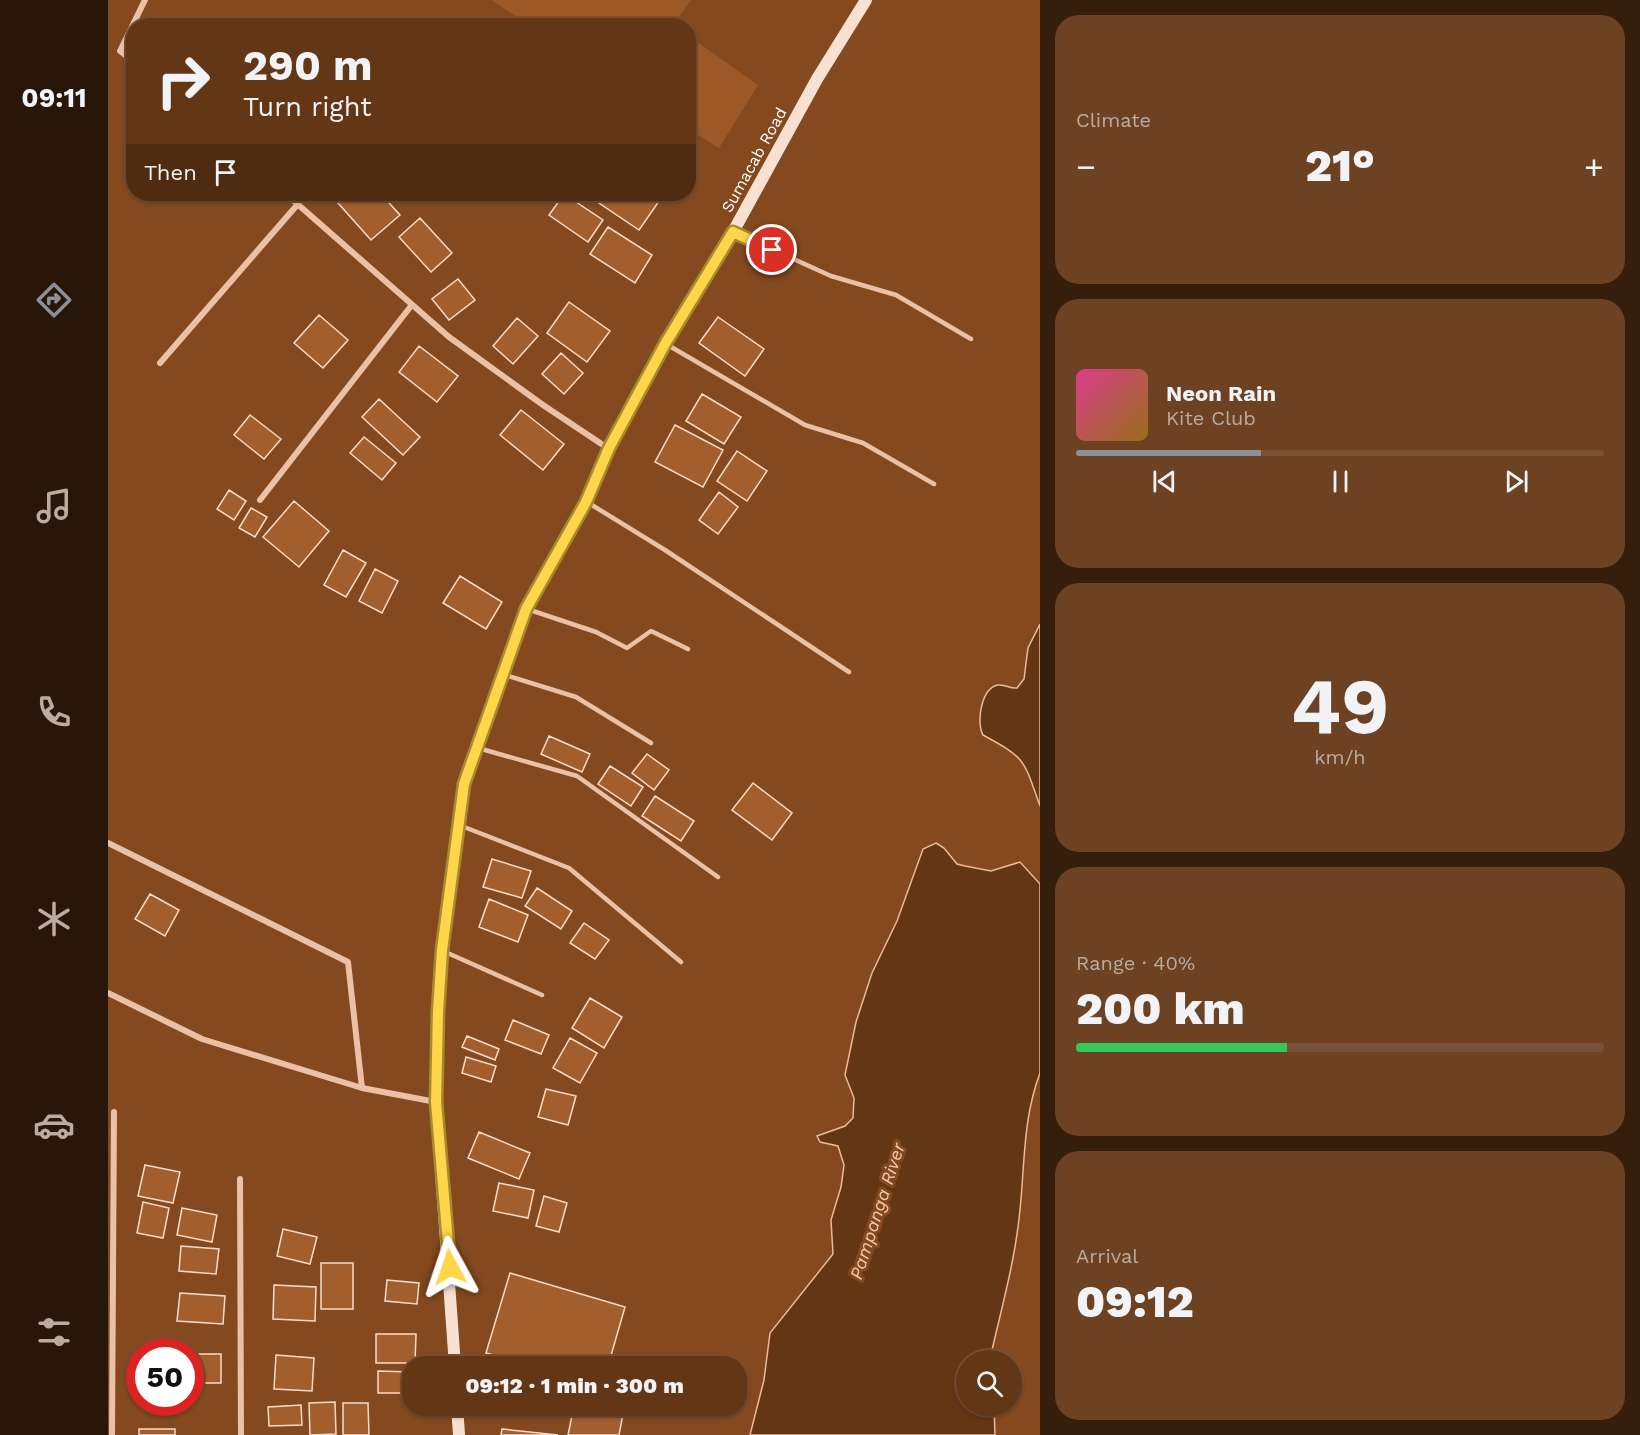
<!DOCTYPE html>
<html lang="en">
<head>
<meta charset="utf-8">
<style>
	body { margin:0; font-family:"Work Sans",sans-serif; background:#6c4223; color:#f1f3f6; height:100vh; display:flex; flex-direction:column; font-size:22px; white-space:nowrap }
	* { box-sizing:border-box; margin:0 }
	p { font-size:20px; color:#bbaca1 }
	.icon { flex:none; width:33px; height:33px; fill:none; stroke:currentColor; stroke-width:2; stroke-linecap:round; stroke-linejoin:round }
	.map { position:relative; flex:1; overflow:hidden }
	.panel { display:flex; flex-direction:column; gap:15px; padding:15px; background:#361e0c; width:600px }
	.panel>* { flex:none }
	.guide { position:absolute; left:18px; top:18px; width:570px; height:183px; border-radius:24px; box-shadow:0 2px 4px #0004,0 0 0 2px #775135; background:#633716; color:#f1f3f6; overflow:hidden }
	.fabs { position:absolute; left:848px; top:1350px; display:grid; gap:12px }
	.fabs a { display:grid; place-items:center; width:66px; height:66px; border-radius:50%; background:#633716; box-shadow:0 2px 4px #0004,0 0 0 2px #775135; font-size:30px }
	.speed { position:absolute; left:18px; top:1338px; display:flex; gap:12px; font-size:30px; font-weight:700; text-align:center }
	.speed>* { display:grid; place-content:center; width:78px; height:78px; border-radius:50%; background:#633716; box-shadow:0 2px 4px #0004,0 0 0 2px #775135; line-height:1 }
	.speed .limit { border:9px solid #d22; background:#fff; color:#111 }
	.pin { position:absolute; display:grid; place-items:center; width:51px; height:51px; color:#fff; margin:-26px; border:3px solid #fff; border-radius:50%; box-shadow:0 2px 6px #0007 }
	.me { position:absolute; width:66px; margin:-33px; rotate:355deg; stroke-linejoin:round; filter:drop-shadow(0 0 4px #0008) }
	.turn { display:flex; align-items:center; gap:21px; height:126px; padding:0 18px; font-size:27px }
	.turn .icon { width:78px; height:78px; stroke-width:2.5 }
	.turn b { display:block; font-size:42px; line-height:51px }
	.then { display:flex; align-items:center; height:57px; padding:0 18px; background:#0003; gap:12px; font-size:22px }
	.big { font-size:45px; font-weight:800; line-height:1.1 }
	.panel .tile { flex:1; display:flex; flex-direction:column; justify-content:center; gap:9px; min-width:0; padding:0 21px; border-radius:24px; background:#6c4223 }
	.panel .dial { align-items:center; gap:0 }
	.dial b { font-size:78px; line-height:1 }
	.song { display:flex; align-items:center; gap:18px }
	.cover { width:72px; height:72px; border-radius:9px; background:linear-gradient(135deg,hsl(330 70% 55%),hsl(40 70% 35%)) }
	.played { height:6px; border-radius:3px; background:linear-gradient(90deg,#8c9099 35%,#775135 35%) }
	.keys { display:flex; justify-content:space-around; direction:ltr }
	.heat { display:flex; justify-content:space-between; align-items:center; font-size:33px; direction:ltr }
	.charge { height:9px; border-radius:4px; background:linear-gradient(90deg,#34c759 40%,#775135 0) }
	.trip { position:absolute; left:294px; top:1356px; width:345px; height:60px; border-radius:24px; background:#633716; box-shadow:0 2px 4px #0004,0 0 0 2px #775135; font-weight:800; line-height:60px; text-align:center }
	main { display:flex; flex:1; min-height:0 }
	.menu { display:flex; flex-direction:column; width:108px; justify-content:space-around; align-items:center; background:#281609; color:#bbaca1 }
	.menu .icon { width:42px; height:42px }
	.menu .on { color:#8c9099 }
	.menu b { font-size:27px; color:#f1f3f6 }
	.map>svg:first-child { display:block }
</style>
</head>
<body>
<main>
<nav class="menu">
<b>09:11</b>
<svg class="icon on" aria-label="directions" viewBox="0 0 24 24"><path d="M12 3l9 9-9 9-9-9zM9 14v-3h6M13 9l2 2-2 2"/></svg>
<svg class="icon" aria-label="music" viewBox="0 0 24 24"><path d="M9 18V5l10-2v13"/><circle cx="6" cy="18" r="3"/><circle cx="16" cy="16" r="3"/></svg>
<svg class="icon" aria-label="phone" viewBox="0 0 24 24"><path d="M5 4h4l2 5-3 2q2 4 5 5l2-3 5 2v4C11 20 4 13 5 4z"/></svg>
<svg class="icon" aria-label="climate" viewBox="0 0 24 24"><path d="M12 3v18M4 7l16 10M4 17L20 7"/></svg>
<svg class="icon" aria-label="car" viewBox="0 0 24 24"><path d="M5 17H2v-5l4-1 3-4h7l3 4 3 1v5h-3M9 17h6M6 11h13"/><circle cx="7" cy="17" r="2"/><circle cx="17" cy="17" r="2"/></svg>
<svg class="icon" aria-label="filters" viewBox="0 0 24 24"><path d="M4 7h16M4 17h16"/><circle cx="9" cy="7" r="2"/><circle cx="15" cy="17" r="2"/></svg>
</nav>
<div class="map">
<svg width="932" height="1435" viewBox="0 0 932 1435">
	<rect width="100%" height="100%" fill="#84491e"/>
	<path fill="#9d5828" d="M383,0H583L565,25H422Z
		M581,36L650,85L611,148L581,129Z"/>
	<path fill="#633614" stroke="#ecba99" stroke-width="1.5" d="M932,624V806C915,759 919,759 875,735C868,723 873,688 890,685C897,684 902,689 909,688L916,679L920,648Z
		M828,843L836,848L849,864L857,866L883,871L912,862L932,884V1073C914,1120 917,1170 911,1219C906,1263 894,1307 884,1350L885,1360H858V1406H886L887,1435H642L656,1380L662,1333L725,1254L723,1220L733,1187L736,1165L730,1146L712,1142L709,1136L737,1126L745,1118L746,1098L737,1075L748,1022L764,973L789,921L815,849Z"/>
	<path fill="#a25e2d" stroke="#f7dcca" stroke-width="1.5" d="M240,194H273L292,215L263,240L230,203Z
		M456,194L495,220L480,242L441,215Z
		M498,194H556L531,230L491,203Z
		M312,218L344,253L323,272L291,237Z
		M500,227L544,255L527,283L482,254Z
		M350,279L367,300L341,320L324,299Z
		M461,302L502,331L479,362L439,333Z
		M211,315L240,340L215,368L186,343Z
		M610,317L656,349L637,376L591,343Z
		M409,318L430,336L405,364L385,346Z
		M311,346L350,376L329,402L291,372Z
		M453,353L475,373L456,394L434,374Z
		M594,394L633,417L616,444L578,421Z
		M271,399L312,437L295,455L254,417Z
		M413,410L456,444L435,470L392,435Z
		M142,415L173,439L156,459L126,435Z
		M567,425L615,450L595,487L547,462Z
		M256,437L288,463L274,480L242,453Z
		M629,451L659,471L639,501L609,481Z
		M121,490L138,501L126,520L109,509Z
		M611,492L630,507L610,534L591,520Z
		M186,501L221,531L191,567L155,537Z
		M143,508L159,517L147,537L131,528Z
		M235,550L258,563L238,597L216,585Z
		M267,569L290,581L274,613L251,601Z
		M352,576L394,602L378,629L335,603Z
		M441,736L482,754L474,772L433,754Z
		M539,754L561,770L546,790L524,773Z
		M502,766L535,787L523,806L490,784Z
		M645,783L684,813L664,840L624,810Z
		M547,796L586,821L573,841L534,816Z
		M384,859L423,871L414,898L375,887Z
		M429,888L464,911L453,929L417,906Z
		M42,894L71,910L57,936L27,919Z
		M381,899L420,915L410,942L371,927Z
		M476,923L501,940L487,959L462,943Z
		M482,998L514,1017L496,1048L464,1028Z
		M405,1020L441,1035L433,1054L397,1040Z
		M359,1036L391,1049L387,1060L354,1047Z
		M462,1038L489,1053L472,1083L445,1068Z
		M358,1057L388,1066L383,1082L354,1073Z
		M438,1089L468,1096L460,1125L430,1117Z
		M371,1132L422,1153L411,1179L360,1158Z
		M37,1165L72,1172L65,1203L30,1196Z
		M391,1183L426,1190L420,1218L385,1211Z
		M436,1196L459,1203L451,1232L428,1226Z
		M35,1202L61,1208L55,1238L29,1233Z
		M74,1208L109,1215L104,1242L69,1235Z
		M175,1229L209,1237L202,1264L169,1256Z
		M73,1246L111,1249L108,1274L71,1271Z
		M213,1263H245V1309H213Z
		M402,1273L517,1307L500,1366H425L378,1353Z
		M279,1280L311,1283L309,1304L277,1301Z
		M166,1285L208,1287L207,1321L165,1319Z
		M72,1293L117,1296L115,1324L69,1321Z
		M268,1334H308L307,1363H268Z
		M82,1354H113V1383H82Z
		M168,1355L206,1358L204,1391L166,1389Z
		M270,1371L304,1372V1393H270Z
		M227,1402L228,1434L202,1435L201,1403Z
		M235,1403H260L261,1435H235Z
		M193,1405L194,1425L161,1426L160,1407Z
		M466,1406L515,1414L511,1435H460Z
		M31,1429H67V1435H31Z
		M394,1429L450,1435H393Z"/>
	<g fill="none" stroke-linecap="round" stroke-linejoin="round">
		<path stroke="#eac1a6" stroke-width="4.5" d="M626,232L723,276L788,295L863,339
			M558,344L697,425L755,443L826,484
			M479,502L557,550L741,672
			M419,609L488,632L519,648L543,631L580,649
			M397,675L468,697L543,743
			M370,748L469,776L610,877
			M351,825L461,868L573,962
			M335,951L434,995"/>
		<path stroke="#eac1a6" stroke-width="6" d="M26,62L12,51L37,0
			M178,194L341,337L435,405L501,449
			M52,363L190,204
			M152,500L303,306
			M0,843L240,962L254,1088
			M0,993L94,1039L254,1088L328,1102
			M132,1179L133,1435
			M4,1435L6,1112"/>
		<path stroke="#f8e1d1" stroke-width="12" d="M347,1366L328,1102L330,1012L334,950L356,785L419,609L478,502L501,449L557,344L625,232L709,79L758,0
			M349,1406L351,1435"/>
	</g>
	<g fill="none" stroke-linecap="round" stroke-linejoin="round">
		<g stroke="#a68a30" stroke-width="15">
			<path id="route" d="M342,1267L328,1102L330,1012L334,950L356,784L418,609L478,502L501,448L557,344L625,232L664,250"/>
		</g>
		<use href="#route" stroke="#ffd54a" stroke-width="10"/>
	</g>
	<g text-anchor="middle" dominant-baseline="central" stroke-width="6" stroke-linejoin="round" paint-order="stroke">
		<g font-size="16" fill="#fff" stroke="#84491e">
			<text transform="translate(646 160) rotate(-61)">Sumacab Road</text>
		</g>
		<g font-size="18" font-style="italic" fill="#f1cbb1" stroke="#84491e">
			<text transform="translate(769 1211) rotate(-72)">Pampanga River</text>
		</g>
	</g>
</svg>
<div class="fabs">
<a><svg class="icon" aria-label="search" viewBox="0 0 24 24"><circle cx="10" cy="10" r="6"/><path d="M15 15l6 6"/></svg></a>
</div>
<div class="speed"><div class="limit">50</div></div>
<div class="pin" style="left:664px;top:250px;background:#d93025"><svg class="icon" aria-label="arrive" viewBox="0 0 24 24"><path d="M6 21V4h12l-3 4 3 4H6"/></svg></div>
<svg class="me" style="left:342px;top:1267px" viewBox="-20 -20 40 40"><path d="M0-17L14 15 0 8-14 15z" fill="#ffd54a" stroke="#fff" stroke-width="4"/></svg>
<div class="trip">09:12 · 1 min · 300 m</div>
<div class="guide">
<div class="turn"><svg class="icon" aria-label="right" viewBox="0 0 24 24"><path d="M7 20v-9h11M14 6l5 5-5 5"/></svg><div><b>290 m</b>Turn right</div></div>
<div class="then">Then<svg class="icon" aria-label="arrive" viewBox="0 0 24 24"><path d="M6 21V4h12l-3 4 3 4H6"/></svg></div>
</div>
</div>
<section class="panel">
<div class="tile"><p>Climate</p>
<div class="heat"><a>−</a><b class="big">21°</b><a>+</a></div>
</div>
<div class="tile">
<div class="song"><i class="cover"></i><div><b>Neon Rain</b><p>Kite Club</p></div></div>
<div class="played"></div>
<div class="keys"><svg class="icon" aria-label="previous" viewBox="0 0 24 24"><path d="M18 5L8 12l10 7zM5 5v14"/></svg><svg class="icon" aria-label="pause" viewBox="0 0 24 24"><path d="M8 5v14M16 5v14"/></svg><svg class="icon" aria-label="next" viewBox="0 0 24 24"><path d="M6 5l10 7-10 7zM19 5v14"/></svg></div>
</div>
<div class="tile dial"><b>49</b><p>km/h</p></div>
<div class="tile"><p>Range · 40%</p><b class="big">200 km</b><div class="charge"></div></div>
<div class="tile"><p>Arrival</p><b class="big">09:12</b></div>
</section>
</main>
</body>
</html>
